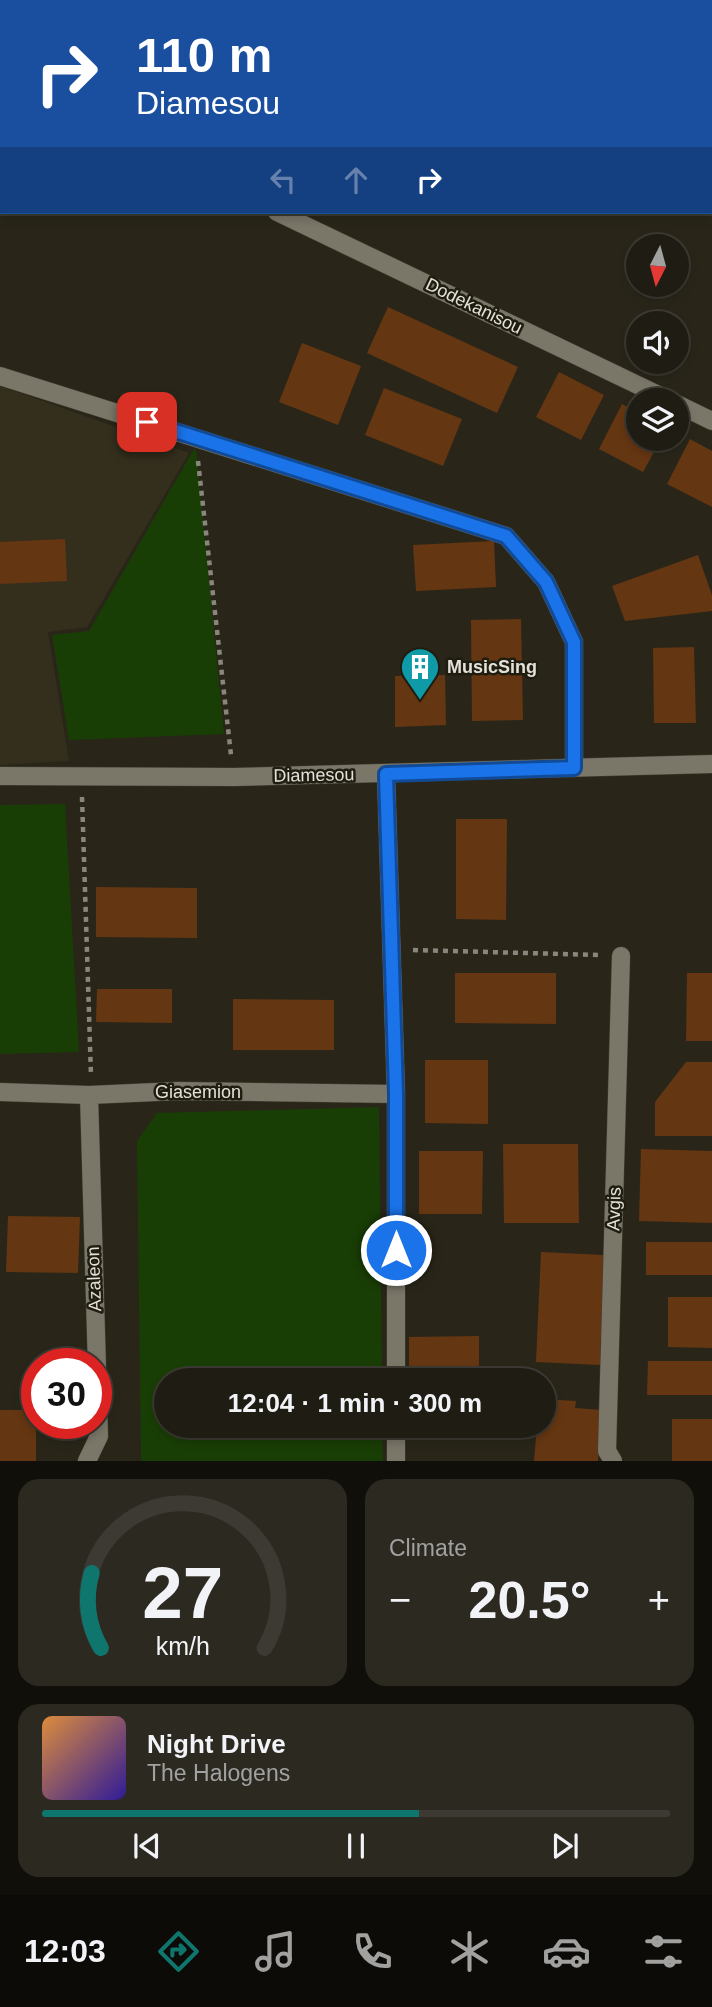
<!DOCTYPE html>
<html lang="en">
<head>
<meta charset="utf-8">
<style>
	body { margin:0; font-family:Arial,sans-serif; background:#2c2921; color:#f1f3f6; height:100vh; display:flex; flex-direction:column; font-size:26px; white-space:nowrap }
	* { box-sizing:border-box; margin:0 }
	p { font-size:23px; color:#a1a1a0 }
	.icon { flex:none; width:38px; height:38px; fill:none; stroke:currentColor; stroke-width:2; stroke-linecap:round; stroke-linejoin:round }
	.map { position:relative; height:1461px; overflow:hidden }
	.side { display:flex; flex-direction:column; gap:18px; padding:18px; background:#110f0a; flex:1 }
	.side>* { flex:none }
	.top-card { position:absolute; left:0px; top:0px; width:712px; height:214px; box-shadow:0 4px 10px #0003,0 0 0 2px #3c3a33; background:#1a4fa0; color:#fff; overflow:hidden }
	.needle { width:46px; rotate:186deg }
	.controls { position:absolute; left:626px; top:234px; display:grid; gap:14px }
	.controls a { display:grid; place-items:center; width:63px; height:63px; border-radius:50%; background:#1f1c13; box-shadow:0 4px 10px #0003,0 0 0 2px #3c3a33; font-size:35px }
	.speed { position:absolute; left:21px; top:1348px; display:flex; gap:14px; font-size:35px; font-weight:700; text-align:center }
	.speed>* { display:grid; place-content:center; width:91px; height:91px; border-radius:50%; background:#1f1c13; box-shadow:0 4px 10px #0003,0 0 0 2px #3c3a33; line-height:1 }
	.speed .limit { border:10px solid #d22; background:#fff; color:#111 }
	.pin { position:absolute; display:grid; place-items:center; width:60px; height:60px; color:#fff; margin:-30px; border-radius:14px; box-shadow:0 4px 10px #0006 }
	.me { position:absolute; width:77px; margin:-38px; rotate:0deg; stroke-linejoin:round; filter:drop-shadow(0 0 5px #0008) }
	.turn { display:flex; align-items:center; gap:24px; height:147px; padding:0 21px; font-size:32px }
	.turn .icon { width:91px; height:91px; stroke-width:2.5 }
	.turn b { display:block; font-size:49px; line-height:60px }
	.lanes { display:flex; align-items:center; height:66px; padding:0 21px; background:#0003; justify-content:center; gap:35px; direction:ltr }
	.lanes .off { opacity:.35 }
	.big { font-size:52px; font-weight:700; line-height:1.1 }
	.side .widget { flex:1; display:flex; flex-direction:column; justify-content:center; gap:10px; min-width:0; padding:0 24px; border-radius:21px; background:#2c2921 }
	.side .dial { align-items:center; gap:0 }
	.dial svg { height:182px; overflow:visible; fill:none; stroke:#3c3a33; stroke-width:7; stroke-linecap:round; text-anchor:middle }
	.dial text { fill:#f1f3f6; stroke:none }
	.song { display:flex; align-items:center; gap:21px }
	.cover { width:84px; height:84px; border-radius:10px; background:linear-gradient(135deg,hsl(30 70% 55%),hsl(250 70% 35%)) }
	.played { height:7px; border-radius:4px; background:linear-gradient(90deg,#0f766e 60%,#3c3a33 60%) }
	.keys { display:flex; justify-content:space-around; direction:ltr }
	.heat { display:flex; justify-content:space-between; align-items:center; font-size:38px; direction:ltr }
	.side .tiles { flex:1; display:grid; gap:18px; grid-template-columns:1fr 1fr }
	.widget:last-child { grid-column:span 2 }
	.trip { position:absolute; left:154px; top:1368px; width:402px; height:70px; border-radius:35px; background:#1f1c13; box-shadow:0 4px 10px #0003,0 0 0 2px #3c3a33; font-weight:700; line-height:70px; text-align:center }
	.menu { display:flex; height:112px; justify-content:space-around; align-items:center; background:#0c0b08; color:#a1a1a0 }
	.menu .icon { width:49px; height:49px }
	.menu .on { color:#0f766e }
	.menu b { font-size:32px; color:#f1f3f6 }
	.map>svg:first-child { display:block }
</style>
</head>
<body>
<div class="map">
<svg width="712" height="1461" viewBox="0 0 712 1461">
	<rect width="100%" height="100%" fill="#292619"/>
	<path fill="#342f1d" d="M0,386L189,453L87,627L48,632L69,761L0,765Z"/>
	<path fill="#193e05" d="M194,449L196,450L224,734L69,740L52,635L89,631Z
		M65,804L79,1052L0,1054V805Z
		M379,1107L382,1381H166V1426H382L383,1461H141L137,1141L157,1113Z"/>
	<path fill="#653612" d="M388,307L518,367L497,413L367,353Z
		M302,343L361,366L338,425L279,402Z
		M559,372L604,395L581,440L536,417Z
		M384,388L462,419L443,466L365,435Z
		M622,404L639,413V439H661L643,472L599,449Z
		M690,439L712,451V507L667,484Z
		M65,539L67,581L0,584V542Z
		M494,541L496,587L416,591L413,545Z
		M698,555L712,595V611L625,621L612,586Z
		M521,619L523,720L472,721L471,620Z
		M694,647L696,723H654L653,648Z
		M445,675L446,725L395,727V676Z
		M456,819H507L506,920L456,919Z
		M96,887L197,888V938L96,937Z
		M455,973H556V1024L455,1023Z
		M687,973H712V1041H686Z
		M97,989H172V1023L96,1022Z
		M233,999L334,1000V1050H233Z
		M425,1060H488V1124L425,1123Z
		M686,1062H712V1136H655V1102Z
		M503,1144H578L579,1223H504Z
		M641,1149L712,1151V1223L639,1221Z
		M419,1151H483L482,1214H419Z
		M8,1216L80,1217L78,1273L6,1272Z
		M646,1242H712V1275H646Z
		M541,1252L604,1255L600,1365L536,1362Z
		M668,1297H712V1348L668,1347Z
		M479,1336V1381H409V1337Z
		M648,1361H712V1395H647Z
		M544,1399L576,1401L575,1408L602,1410L598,1461H534L537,1426H544Z
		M0,1410H36V1461H0Z
		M672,1419H712V1461H672Z"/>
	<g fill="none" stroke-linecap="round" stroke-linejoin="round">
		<g stroke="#444137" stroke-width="12">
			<path id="service" d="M103,0V2"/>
		</g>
		<g stroke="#444137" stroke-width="19">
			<path id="minor" d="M0,114L2,115
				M277,212L671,401
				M0,376L506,536L546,582L574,642V768
				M677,404L712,421
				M386,774L396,1094V1381
				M0,776L234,777L712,764
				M0,1092L89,1095L178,1091L396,1094
				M396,1426V1461
				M87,1461L99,1436L89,1095
				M613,1461L607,1451L621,956"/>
		</g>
		<path stroke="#89877d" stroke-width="4.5" stroke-dasharray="5 5" stroke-linecap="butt" d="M198,461L231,755
			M82,797L91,1075
			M413,950L600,955"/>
		<use href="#service" stroke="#7a7668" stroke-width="10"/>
		<use href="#minor" stroke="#7a7668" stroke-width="18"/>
	</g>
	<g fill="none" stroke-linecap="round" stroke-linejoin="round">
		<g stroke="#114b97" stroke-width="18">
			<path id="route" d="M147,422L506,536L546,582L574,642V768L386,774L396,1094V1250"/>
		</g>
		<use href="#route" stroke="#1a73e8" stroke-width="12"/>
	</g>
	<defs>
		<g id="building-pin" transform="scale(2.0125)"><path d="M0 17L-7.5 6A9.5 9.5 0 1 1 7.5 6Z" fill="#0f9aa8" stroke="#1f1c10"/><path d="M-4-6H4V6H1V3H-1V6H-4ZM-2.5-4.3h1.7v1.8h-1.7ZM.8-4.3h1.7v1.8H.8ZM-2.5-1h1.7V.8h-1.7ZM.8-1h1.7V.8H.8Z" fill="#fff"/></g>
	</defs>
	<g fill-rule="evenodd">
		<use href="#building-pin" x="420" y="667"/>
	</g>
	<g text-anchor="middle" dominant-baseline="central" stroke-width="5" stroke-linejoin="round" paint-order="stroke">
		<g font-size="18" fill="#e3e1d9" stroke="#1f1c10">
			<text transform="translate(474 306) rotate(26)">Dodekanisou</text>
			<text transform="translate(314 775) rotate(-1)">Diamesou</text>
			<text x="198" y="1092">Giasemion</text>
			<text transform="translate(614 1209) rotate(-88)">Avgis</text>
			<text transform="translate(94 1279) rotate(-92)">Azaleon</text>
		</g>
		<g font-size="18" font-weight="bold" fill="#e3e1d9" stroke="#1f1c10" text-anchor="start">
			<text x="447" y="667">MusicSing</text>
		</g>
	</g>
</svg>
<div class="controls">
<a><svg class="needle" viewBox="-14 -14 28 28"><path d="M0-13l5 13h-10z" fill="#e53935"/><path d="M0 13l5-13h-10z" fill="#a1a1a0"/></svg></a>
<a><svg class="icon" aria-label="sound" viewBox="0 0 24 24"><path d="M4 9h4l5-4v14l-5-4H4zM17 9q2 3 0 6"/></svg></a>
<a><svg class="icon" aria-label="layers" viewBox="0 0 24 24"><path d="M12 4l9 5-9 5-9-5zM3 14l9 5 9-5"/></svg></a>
</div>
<div class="speed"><div class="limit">30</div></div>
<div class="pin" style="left:147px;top:422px;background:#d93025"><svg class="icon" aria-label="arrive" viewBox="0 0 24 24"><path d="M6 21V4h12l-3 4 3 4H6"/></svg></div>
<svg class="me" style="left:396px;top:1250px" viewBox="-20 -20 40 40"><circle r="17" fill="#1a73e8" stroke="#fff" stroke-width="3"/><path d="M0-11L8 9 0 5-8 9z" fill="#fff"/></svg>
<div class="trip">12:04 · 1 min · 300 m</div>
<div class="top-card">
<div class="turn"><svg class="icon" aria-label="right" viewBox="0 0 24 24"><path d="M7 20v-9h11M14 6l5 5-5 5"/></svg><div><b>110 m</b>Diamesou</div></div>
<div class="lanes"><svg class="icon off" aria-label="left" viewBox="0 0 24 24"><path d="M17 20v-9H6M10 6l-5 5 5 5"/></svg><svg class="icon off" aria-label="ahead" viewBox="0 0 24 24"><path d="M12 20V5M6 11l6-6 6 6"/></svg><svg class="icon" aria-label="right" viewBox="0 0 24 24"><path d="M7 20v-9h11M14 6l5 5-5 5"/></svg></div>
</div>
</div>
<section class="side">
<div class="tiles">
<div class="widget dial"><svg viewBox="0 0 100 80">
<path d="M14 69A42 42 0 1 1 86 69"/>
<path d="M14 69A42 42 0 0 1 10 36" stroke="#0f766e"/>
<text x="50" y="56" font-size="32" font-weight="700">27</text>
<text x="50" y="72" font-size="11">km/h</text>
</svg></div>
<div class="widget"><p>Climate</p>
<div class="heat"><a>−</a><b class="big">20.5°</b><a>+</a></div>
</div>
<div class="widget">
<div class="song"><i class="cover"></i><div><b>Night Drive</b><p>The Halogens</p></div></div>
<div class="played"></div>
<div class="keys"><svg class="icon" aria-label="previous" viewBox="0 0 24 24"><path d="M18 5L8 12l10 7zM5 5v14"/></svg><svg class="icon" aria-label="pause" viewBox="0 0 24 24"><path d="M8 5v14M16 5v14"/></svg><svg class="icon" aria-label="next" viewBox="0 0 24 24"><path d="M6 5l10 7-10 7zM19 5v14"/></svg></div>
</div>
</div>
</section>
<nav class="menu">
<b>12:03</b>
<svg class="icon on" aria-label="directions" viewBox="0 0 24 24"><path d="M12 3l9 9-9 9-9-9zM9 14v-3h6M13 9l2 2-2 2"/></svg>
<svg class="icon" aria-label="music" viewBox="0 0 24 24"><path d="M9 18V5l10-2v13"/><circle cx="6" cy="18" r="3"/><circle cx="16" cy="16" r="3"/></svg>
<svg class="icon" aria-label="phone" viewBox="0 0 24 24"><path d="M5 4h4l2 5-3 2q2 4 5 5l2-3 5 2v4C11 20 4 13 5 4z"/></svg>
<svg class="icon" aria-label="climate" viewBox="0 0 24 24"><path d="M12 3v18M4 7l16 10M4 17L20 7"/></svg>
<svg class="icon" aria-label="car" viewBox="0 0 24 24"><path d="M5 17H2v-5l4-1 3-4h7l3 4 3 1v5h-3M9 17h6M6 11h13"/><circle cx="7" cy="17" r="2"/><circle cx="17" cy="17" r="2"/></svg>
<svg class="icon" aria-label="filters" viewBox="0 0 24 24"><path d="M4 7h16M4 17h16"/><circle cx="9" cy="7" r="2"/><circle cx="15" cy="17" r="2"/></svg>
</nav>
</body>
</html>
